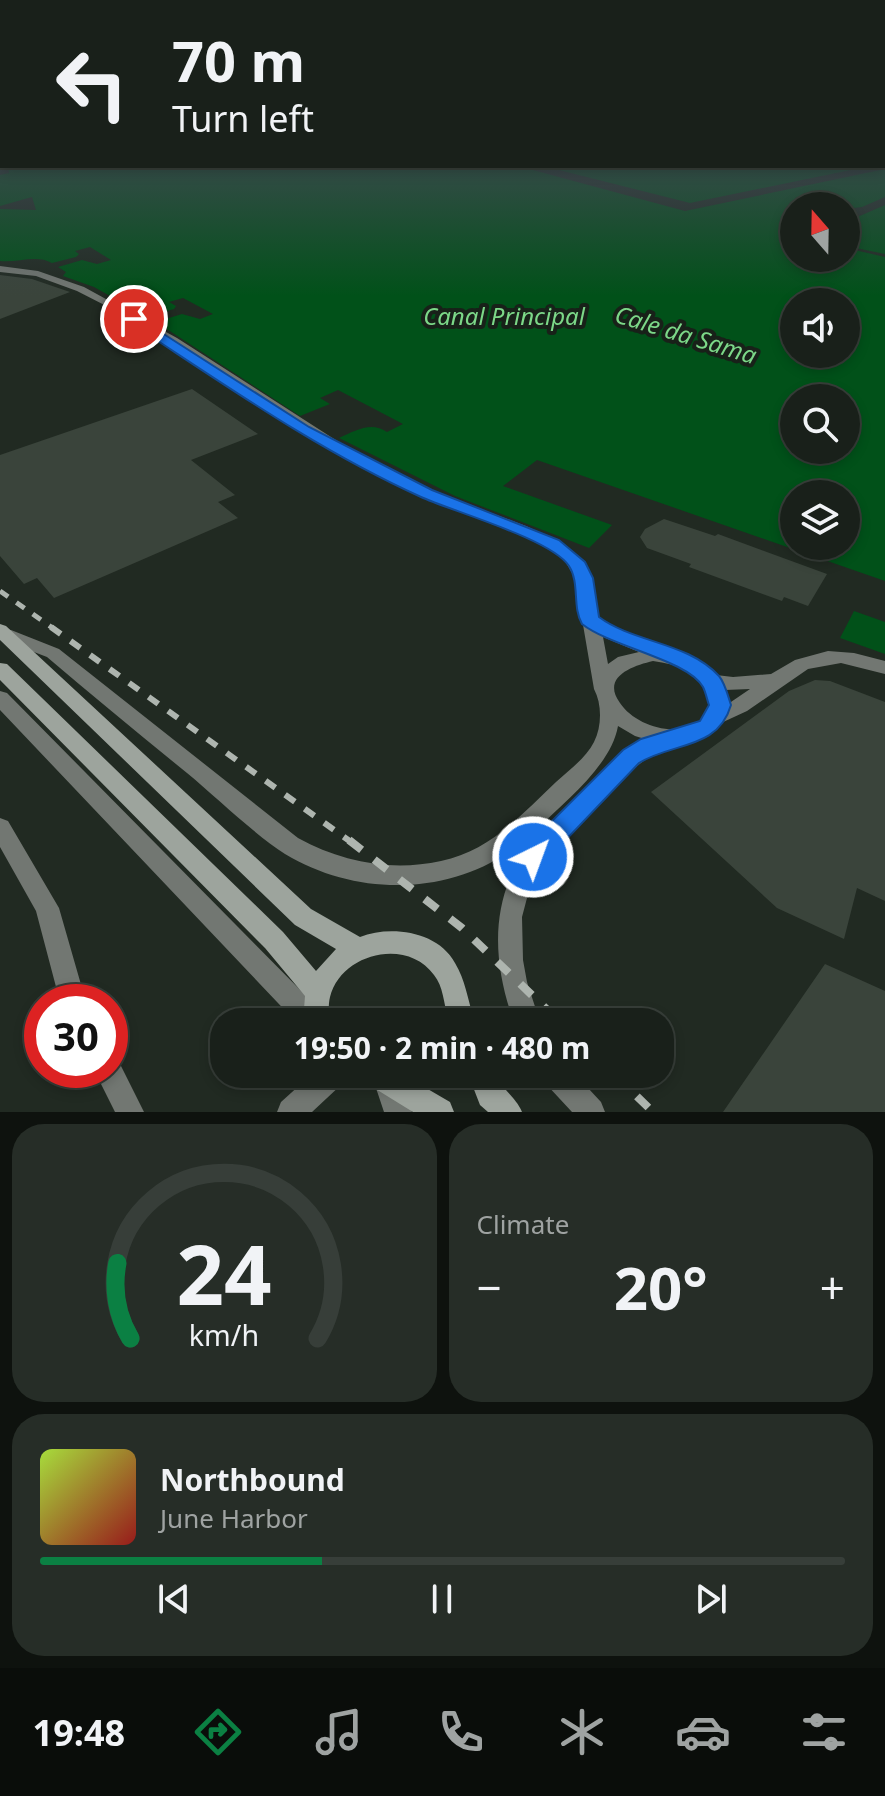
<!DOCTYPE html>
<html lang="en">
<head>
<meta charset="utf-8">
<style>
	body { margin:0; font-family:"Noto Sans",sans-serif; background:#262d27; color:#f1f3f6; height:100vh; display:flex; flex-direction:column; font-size:30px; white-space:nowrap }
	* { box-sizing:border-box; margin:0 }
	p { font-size:26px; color:#9fa3a2 }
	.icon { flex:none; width:44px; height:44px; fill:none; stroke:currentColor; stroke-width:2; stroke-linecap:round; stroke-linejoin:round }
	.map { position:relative; height:1112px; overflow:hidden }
	.side { display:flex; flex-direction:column; gap:12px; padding:12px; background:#0e120e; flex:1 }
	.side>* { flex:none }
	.hud { position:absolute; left:0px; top:0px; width:886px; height:168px; box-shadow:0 4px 12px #0003,0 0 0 2px #373e39; background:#19201a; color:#f1f3f6; overflow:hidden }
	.needle { width:52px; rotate:340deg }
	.buttons { position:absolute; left:780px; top:192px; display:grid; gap:16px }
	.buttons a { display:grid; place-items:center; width:80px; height:80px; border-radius:50%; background:#19201a; box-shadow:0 4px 12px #0003,0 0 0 2px #373e39; font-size:40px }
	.speed { position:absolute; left:24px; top:984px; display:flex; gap:16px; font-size:40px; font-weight:700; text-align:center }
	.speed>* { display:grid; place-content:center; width:104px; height:104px; border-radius:50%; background:#19201a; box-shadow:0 4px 12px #0003,0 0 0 2px #373e39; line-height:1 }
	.speed .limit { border:12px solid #d22; background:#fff; color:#111 }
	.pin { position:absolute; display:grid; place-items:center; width:68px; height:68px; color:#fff; margin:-34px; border:4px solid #fff; border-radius:50%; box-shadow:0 2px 8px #0007 }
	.me { position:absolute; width:88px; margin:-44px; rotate:42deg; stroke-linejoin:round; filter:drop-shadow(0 0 6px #0008) }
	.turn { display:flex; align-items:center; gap:28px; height:168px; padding:0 40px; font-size:36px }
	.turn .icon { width:104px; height:104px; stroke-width:2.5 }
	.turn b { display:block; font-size:56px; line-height:68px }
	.big { font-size:60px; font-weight:700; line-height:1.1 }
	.side .tile { flex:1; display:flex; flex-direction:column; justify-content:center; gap:12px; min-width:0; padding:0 28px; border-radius:32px; background:#262d27 }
	.side .dial { align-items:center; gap:0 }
	.dial svg { height:208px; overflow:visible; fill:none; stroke:#373e39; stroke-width:7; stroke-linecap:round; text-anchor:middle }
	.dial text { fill:#f1f3f6; stroke:none }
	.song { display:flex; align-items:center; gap:24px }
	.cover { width:96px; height:96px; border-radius:12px; background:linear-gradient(135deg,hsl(80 70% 55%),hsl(0 70% 35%)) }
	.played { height:8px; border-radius:4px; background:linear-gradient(90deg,#0b8043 35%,#373e39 35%) }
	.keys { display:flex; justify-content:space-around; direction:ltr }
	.heat { display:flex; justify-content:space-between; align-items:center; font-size:44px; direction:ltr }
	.side .tiles { flex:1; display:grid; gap:12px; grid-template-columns:1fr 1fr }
	.tile:last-child { grid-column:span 2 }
	.trip { position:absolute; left:210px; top:1008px; width:464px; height:80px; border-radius:32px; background:#19201a; box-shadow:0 4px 12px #0003,0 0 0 2px #373e39; font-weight:700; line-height:80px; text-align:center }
	.tab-bar { display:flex; height:128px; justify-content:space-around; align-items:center; background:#0a0d0a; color:#9fa3a2 }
	.tab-bar .icon { width:56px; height:56px }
	.tab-bar .active { color:#0b8043 }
	.tab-bar b { font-size:36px; color:#f1f3f6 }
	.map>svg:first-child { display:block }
</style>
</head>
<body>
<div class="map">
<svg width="885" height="1112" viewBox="0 0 885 1112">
	<rect width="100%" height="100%" fill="#212a22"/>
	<path fill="#015119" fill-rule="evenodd" d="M8,166H518L685,211L885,169V197L862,207L846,209V206H794V258H846V248L885,257V581L537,460L503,486L612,525L589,548L455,496L339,438C355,431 371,421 387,432L403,424L338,390L320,398L330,404L300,416L156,322L182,314L200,319L213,314L183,298L169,302L176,306L174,309L148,317L94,287L63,276L66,272L58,267L82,260L97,264L111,260L90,247L75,251L79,254L76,257L52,263C37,254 17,263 0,261V209L36,210L32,197L0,206V175L9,173ZM846,302V354H794V302ZM846,398V450H794V398ZM846,494V546H794V494Z
		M543,166H870L690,203Z
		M885,205V254L846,246V222Z
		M854,611L885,622V654L840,638Z"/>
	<path fill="#3a443b" d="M0,275L32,279L70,292L0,319Z
		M192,389L258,434L191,460L235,495L218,502L238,518L54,598L37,578L24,584L0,556V455Z
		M664,519L715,536L718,534L827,574L808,606L784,597L782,601L689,567L691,564L647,548L640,537L645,529Z
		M815,680L830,681L885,702V901L857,888L844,939L777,908L651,792L789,691Z
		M825,964L885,991V1112H723Z"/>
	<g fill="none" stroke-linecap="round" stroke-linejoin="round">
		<path fill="#727772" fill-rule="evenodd" d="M0,266L38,271L84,287L177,338L345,446L432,491L526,526L562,543L576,554L588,572L599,619L610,627L668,651L696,659L716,675L733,677L771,674L795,660L828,651L854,653L885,661V674L841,663L808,669L747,711L721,723L709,735L670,747L646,759L627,774L568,833L547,856L532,879L522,917L523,960L527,982L540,1022H514C493,965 489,903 525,851C539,830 559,814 576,798C599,776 619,752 648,740L635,736L618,726C611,766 565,801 537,829C470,895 365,902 285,854C254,834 216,797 187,773C140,735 93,696 47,657L0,639V629L11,630L59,649L298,838C342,862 391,872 441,861C490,851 521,815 556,782C569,770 586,758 594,742C602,726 602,704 594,689L575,578L565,561L551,549L515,533L422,497L335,452L122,314L77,291L36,276L0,272ZM603,637L639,652L618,657L608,664ZM653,661C676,664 708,673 708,701C709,708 707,713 703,718C681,740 636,727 620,703C601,677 632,666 653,661ZM750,689L728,704L725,690Z
			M0,691L7,693L323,1013L327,1022H296L0,710Z
			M0,818L8,821L59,908L86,1002H60L36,911L0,847Z
			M110,1057L118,1060L144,1112H115L94,1070H110Z
			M312,1074H346L342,1084L312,1112H277L281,1102Z
			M377,1074H399L412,1112H384L374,1082Z
			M542,1074H575L601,1102L605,1112H572L546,1084Z"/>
		<path fill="#9da49d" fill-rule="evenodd" d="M0,624L6,626L311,909L360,937C390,925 438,931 455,963C466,981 468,1002 475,1022H449C444,1007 444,987 434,975C407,937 341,953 330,997C328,1005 329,1014 329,1022H303L305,996L265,948L0,680V663L7,664L283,932L316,971L336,949L295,925L0,640Z
			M356,1074H402L450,1102L454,1112H413L379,1091L360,1084Z
			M468,1074H496C502,1090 516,1097 522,1112H488L480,1105Z"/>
		<path stroke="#aeb5af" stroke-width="5" stroke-dasharray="10 10" stroke-linecap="butt" d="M0,591L54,629"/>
		<path stroke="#aeb5af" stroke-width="6" stroke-dasharray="12 12" stroke-linecap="butt" d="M51,627L351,842"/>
		<path stroke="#aeb5af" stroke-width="8" stroke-dasharray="16 16" stroke-linecap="butt" d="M349,840L462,928L560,1022
			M614,1074L653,1112"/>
	</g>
	<linearGradient id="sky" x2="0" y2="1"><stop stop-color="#121713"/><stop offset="0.47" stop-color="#3d4a4f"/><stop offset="1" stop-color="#3d4a4f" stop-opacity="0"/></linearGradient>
	<rect width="885" height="296" fill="url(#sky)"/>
	<path fill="#1a73e8" stroke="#114b97" stroke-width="2" d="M134,315L309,427L432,490L559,540L585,562L593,578L599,617C634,643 688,642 719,676C725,683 728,696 731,705C718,750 673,742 639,763L542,865L533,868L524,865L520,857L524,849L623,750L641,739L700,721L709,705C707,700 706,693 703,687C688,660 611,647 582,624C572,607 580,583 569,566C551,539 454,512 421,497C317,450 224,384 129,322L128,319Z"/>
	<g text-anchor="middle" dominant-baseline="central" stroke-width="8" stroke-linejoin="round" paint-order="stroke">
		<g font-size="24" font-style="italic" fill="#7cd888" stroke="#182119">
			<text x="504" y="315">Canal Principal</text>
			<text transform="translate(686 334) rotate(17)">Cale da Sama</text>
		</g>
	</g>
</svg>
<div class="buttons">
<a><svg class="needle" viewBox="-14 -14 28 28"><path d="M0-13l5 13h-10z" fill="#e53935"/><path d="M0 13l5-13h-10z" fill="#9fa3a2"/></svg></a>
<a><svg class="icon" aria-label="sound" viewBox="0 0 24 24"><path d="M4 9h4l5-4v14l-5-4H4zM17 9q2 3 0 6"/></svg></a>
<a><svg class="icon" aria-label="search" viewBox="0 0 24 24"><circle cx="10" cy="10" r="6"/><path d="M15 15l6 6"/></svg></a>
<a><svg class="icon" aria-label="layers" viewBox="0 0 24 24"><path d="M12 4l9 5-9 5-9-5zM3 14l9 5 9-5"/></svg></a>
</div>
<div class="speed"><div class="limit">30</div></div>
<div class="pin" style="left:134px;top:319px;background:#d93025"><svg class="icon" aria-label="arrive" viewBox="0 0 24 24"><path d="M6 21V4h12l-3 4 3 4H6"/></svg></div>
<svg class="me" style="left:533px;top:857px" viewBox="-20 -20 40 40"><circle r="17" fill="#1a73e8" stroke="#fff" stroke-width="3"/><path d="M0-11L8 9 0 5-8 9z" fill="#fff"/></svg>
<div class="trip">19:50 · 2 min · 480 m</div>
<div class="hud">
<div class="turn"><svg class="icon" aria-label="left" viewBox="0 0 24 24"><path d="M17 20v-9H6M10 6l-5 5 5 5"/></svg><div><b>70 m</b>Turn left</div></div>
</div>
</div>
<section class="side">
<div class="tiles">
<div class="tile dial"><svg viewBox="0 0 100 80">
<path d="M14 69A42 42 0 1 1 86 69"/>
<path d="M14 69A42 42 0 0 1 9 40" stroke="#0b8043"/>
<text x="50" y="56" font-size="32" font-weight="700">24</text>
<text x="50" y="72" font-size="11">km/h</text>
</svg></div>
<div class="tile"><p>Climate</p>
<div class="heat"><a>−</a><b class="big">20°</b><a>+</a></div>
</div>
<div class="tile">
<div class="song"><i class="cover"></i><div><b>Northbound</b><p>June Harbor</p></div></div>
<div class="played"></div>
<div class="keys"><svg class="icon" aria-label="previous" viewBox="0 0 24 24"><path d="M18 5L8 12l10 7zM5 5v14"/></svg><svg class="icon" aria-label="pause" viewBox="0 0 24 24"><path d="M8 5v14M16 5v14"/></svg><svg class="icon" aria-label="next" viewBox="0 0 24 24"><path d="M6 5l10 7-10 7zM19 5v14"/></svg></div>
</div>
</div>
</section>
<nav class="tab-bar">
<b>19:48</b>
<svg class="icon active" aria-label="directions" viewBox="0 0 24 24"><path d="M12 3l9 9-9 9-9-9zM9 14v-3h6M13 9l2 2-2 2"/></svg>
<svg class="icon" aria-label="music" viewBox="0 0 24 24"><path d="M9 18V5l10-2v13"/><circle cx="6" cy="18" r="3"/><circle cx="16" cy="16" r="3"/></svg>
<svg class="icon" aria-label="phone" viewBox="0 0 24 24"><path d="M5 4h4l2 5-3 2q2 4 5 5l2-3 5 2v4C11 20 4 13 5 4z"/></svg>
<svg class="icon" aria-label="climate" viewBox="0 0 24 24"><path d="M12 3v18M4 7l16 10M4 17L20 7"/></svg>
<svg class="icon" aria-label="car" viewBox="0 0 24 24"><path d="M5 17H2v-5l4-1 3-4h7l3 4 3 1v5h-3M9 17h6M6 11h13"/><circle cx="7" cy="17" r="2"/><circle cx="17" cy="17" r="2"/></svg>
<svg class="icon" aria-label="filters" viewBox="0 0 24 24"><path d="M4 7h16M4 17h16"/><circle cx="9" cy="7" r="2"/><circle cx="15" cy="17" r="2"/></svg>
</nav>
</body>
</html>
